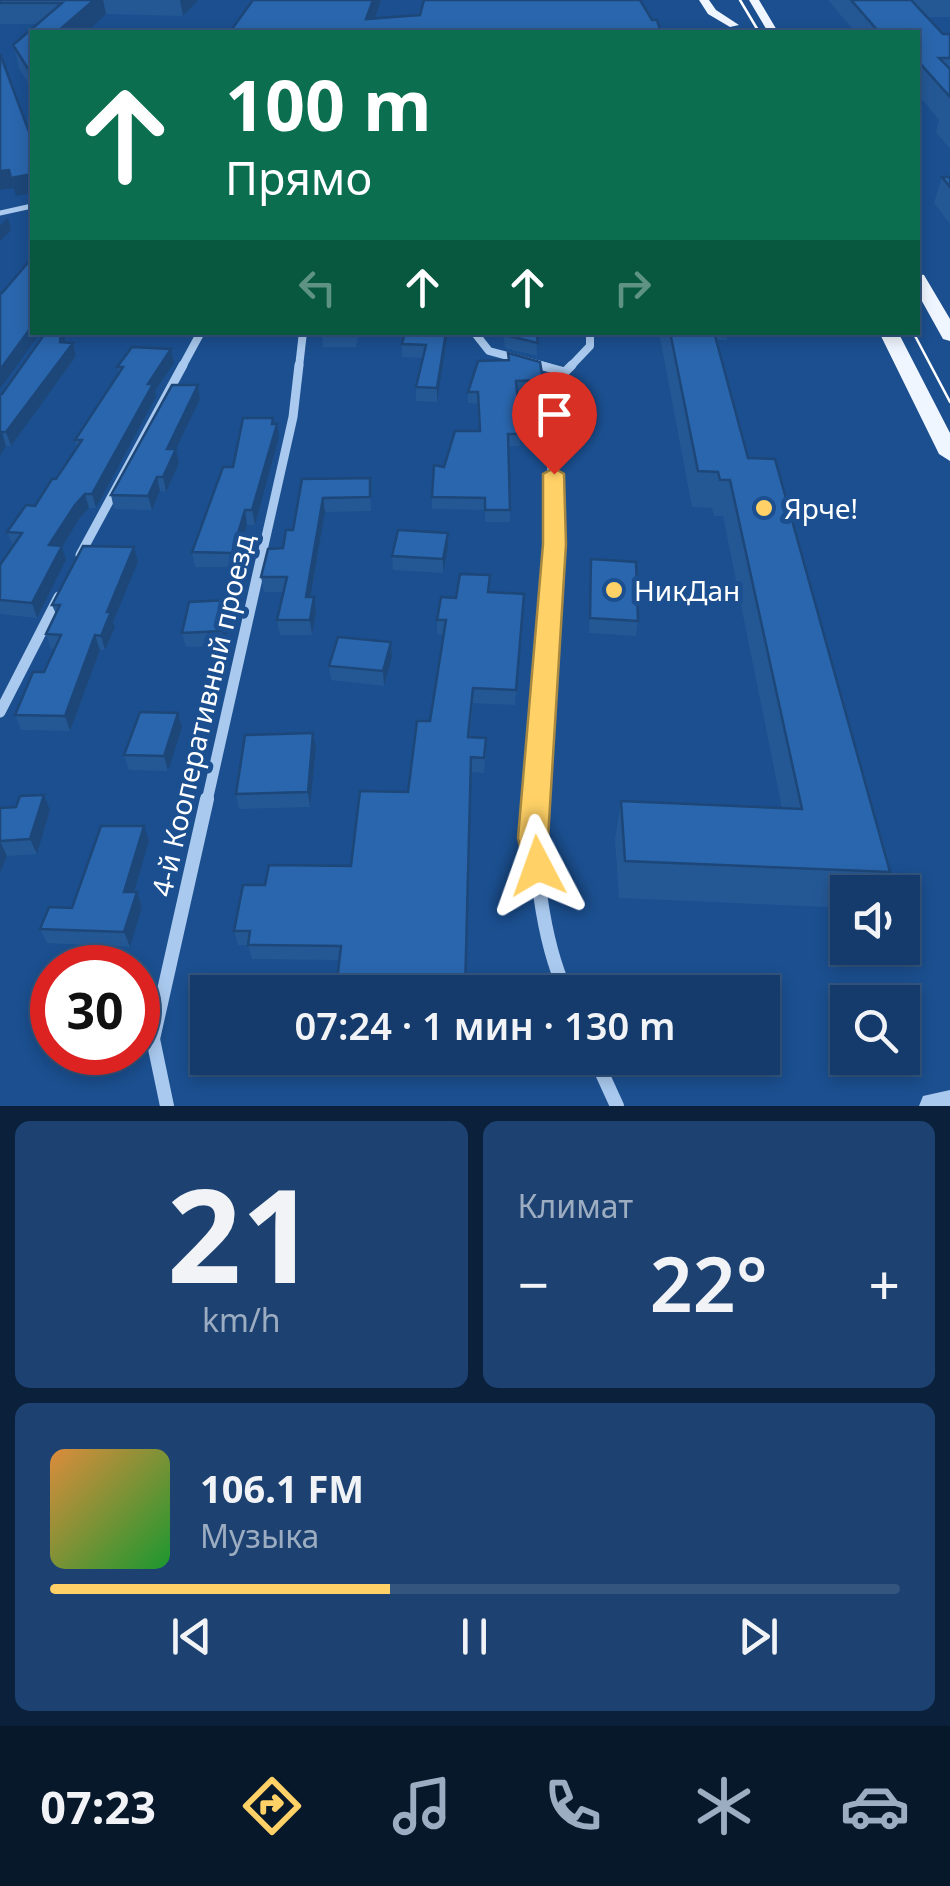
<!DOCTYPE html>
<html lang="ru">
<head>
<meta charset="utf-8">
<style>
	body { margin:0; font-family:"Noto Sans",sans-serif; background:#1d4271; color:#f1f3f6; height:100vh; display:flex; flex-direction:column; font-size:38px; white-space:nowrap }
	* { box-sizing:border-box; margin:0 }
	p { font-size:32px; color:#9dadc1 }
	.icon { flex:none; width:55px; height:55px; fill:none; stroke:currentColor; stroke-width:2; stroke-linecap:round; stroke-linejoin:round }
	.map { position:relative; height:1106px; overflow:hidden }
	.details { display:flex; flex-direction:column; gap:15px; padding:15px; background:#0b203b; flex:1 }
	.details>* { flex:none }
	.top-card { position:absolute; left:30px; top:30px; width:890px; height:305px; border-radius:0px; box-shadow:0 5px 15px #0003,0 0 0 2px #33557e; background:#0b6e4f; color:#fff; overflow:hidden }
	.controls { position:absolute; left:830px; top:875px; display:grid; gap:20px }
	.controls a { display:grid; place-items:center; width:90px; height:90px; border-radius:0px; background:#143b6b; box-shadow:0 5px 15px #0003,0 0 0 2px #33557e; font-size:50px }
	.speed { position:absolute; left:30px; top:945px; display:flex; gap:20px; font-size:50px; font-weight:700; text-align:center }
	.speed>* { display:grid; place-content:center; width:130px; height:130px; border-radius:50%; background:#143b6b; box-shadow:0 5px 15px #0003,0 0 0 2px #33557e; line-height:1 }
	.speed .limit { border:15px solid #d22; background:#fff; color:#111 }
	.pin { position:absolute; display:grid; place-items:center; width:85px; height:85px; color:#fff; margin:-102px -42px; border-radius:50% 50% 50% 0; rotate:-45deg; box-shadow:0 0 10px #0007 }
	.pin .icon { rotate:45deg }
	.me { position:absolute; width:110px; margin:-55px; rotate:356deg; stroke-linejoin:round; filter:drop-shadow(0 0 8px #0008) }
	.turn { display:flex; align-items:center; gap:35px; height:210px; padding:0 30px; font-size:45px }
	.turn .icon { width:130px; height:130px; stroke-width:2.5 }
	.turn b { display:block; font-size:70px; line-height:85px }
	.lanes { display:flex; align-items:center; height:95px; padding:0 30px; background:#0003; justify-content:center; gap:50px; direction:ltr }
	.lanes .off { opacity:.35 }
	.big { font-size:75px; font-weight:600; line-height:1.1 }
	.details .widget { flex:1; display:flex; flex-direction:column; justify-content:center; gap:15px; min-width:0; padding:0 35px; border-radius:15px; background:#1d4271 }
	.details .dial { align-items:center; gap:0 }
	.dial b { font-size:130px; line-height:1 }
	.song { display:flex; align-items:center; gap:30px }
	.cover { width:120px; height:120px; border-radius:15px; background:linear-gradient(135deg,hsl(30 70% 55%),hsl(130 70% 35%)) }
	.played { height:10px; border-radius:5px; background:linear-gradient(90deg,#ffd166 40%,#33557e 40%) }
	.keys { display:flex; justify-content:space-around; direction:ltr }
	.heat { display:flex; justify-content:space-between; align-items:center; font-size:55px; direction:ltr }
	.details .tiles { flex:1; display:grid; gap:15px; grid-template-columns:1fr 1fr }
	.widget:last-child { grid-column:span 2 }
	.trip { position:absolute; left:190px; top:975px; width:590px; height:100px; border-radius:0px; background:#143b6b; box-shadow:0 5px 15px #0003,0 0 0 2px #33557e; font-weight:600; line-height:100px; text-align:center }
	.dock { display:flex; height:160px; justify-content:space-around; align-items:center; background:#08182b; color:#9dadc1 }
	.dock .icon { width:70px; height:70px }
	.dock .on { color:#ffd166 }
	.dock b { font-size:45px; color:#f1f3f6 }
	.map>svg:first-child { display:block }
</style>
</head>
<body>
<div class="map">
<svg width="950" height="1106" viewBox="0 0 950 1106">
	<rect width="100%" height="100%" fill="#1b4f8f"/>
	<g fill="none" stroke-linecap="round" stroke-linejoin="round">
		<path stroke="#a9c9ee" stroke-width="5" d="M0,213L32,206"/>
		<path stroke="#a9c9ee" stroke-width="8" d="M474,332L489,351L548,367
			M182,367L201,332
			M299,367L303,332
			M570,367L590,346V332"/>
		<path stroke="#a9c9ee" stroke-width="9" d="M539,365L565,372L551,405L553,559
			M565,372L572,365
			M80,555L183,365
			M261,559L293,417L299,365"/>
		<path stroke="#a9c9ee" stroke-width="11" d="M0,712L59,597
			M207,801L262,556
			M536,801L553,556"/>
		<path stroke="#a9c9ee" stroke-width="14" d="M536,799C532,855 542,940 566,992
			M595,1058L617,1106
			M167,1106L153,1039L207,799"/>
		<path fill="#a9c9ee" fill-rule="evenodd" d="M950,1090V1106H919L923,1096Z"/>
		<path fill="#f0f6ff" fill-rule="evenodd" d="M699,0H709L716,10L739,25L730,27L708,14Z
			M749,0H759L778,32H768Z
			M918,274L924,275L950,319V341L943,339L918,294Z
			M879,332H898L950,433V461L939,454Z"/>
		<path stroke="#fff" stroke-width="2.5" d="M740,0L759,32
			M913,332L950,402"/>
	</g>
	<path fill="#245895" d="M0,0H198L183,16L106,14L87,32H32V90L19,68L13,45L37,24H0Z
		M828,0H950V17H927L943,34H950V149L936,132L939,120L918,94V32H855Z
		M942,177H950V224L934,203Z
		M359,332L356,347H323L322,335Z
		M405,332H448L437,402L416,401V387L423,358L402,357V344Z
		M500,332H543L542,336L536,335L537,356L505,348L503,333Z
		M659,332H728L727,340H716L748,458L890,872L882,892H848V908L619,898L615,839L621,801L782,808L723,516H714L712,508L692,507Z
		M64,342L73,343L76,356L11,446H6L0,456L2,394Z
		M508,353L543,380V392H517L520,446H509L510,522H485V510L432,509V497L444,467L479,431L478,404L468,403V392L508,360Z
		M174,363L155,391L156,397L96,508H89L79,519L62,547L66,560L37,618L0,614V565L13,546L7,532L35,506L56,479L77,448L75,440L119,374L117,367Z
		M198,385L200,399L176,449L179,463L166,492L160,491L152,510L114,509L111,495Z
		M274,424L279,437L255,525H247L235,567H195L192,552L233,467Z
		M370,478L371,511L325,512L311,597H314L316,612L312,635H280L277,620L284,592H264L261,577L283,548L293,530L302,479Z
		M134,547L138,562L113,622L115,627L105,650H100L70,731L21,730L15,715L44,672L54,649H51L46,634L56,614L52,605Z
		M448,548L443,573L393,570L392,556Z
		M591,559L638,621L636,636L589,633Z
		M490,592L523,609L515,705L473,703L470,737L486,753L484,773L471,772L465,992H336L340,960L252,959L248,945H238L234,931L265,885L351,866L408,792L430,721L443,635L437,634V620L456,598Z
		M228,600L230,615L225,646L186,647L182,633Z
		M391,642L392,657L384,686L331,680L329,666Z
		M178,713L182,728L168,771L129,770L124,755Z
		M316,748L310,807L239,809L236,794Z
		M44,795L50,810L37,854L7,856L0,873V808L16,807Z
		M149,841L134,892L142,907L130,947L47,943L40,929L72,908Z"/>
	<path fill="#1d4779" d="M94,0H103L106,14L87,32H57Z
		M180,0H198L183,16Z
		M373,0H381L370,32L366,19Z
		M9,170L14,188L0,190V171Z
		M32,174V193L16,196L11,178Z
		M8,218L11,230L0,241V226Z
		M32,326V332H41L0,389V370Z
		M61,332H65L64,355L73,343L76,356L11,446L6,432L60,342Z
		M446,332H448L437,402V388Z
		M171,349L174,363L155,391L156,397L96,508L92,494L148,384Z
		M198,385L200,399L176,449L179,463L166,492L163,477L167,449Z
		M273,418L275,431L277,424L279,437L255,525L252,510Z
		M2,432L6,446L0,456V435Z
		M157,477L160,491L152,510L148,496Z
		M85,494L89,508L79,519L62,547L66,560L37,618L32,603L49,545L75,505Z
		M323,498L325,512L308,612L306,597Z
		M245,510L247,525L235,567L232,553Z
		M448,533V548L443,573V559Z
		M134,547L138,562L113,622L115,627L105,650L101,636L107,612Z
		M314,597L316,612L312,635L310,620Z
		M228,600L230,615L225,646L222,631Z
		M95,635L100,650L70,731L65,716Z
		M391,642L392,657L384,686L383,671Z
		M178,713L182,728L168,771L164,756Z
		M313,733L316,748L310,807L308,792Z
		M44,795L50,810L37,854L30,839Z
		M144,826L149,841L130,906L124,892Z
		M0,841L7,856L0,873Z
		M137,892L142,907L130,947L124,932Z"/>
	<path fill="#2a66ad" stroke="#1d4779" stroke-width="2.5" d="M0,0H94L57,32H32V75L13,45L62,3H0Z
		M253,0H373L366,19L420,15L424,0H640L652,20H657L661,32H181L232,29Z
		M851,0H911L943,34H950V58H939L950,69V97L918,61V32H879Z
		M0,54L32,140V174L11,178L9,170L0,171Z
		M942,177H950V187Z
		M32,258V326L0,370V293H2Z
		M46,332H61L60,342L73,343L6,432H2L0,435V395L2,394Z
		M322,332H356L355,335H322Z
		M405,332H446L437,388L416,387L426,345L402,344Z
		M505,332H536L538,343L505,335Z
		M670,332H714L748,458L775,459L890,872L625,861L621,801L802,809L730,480H720L718,472L698,471Z
		M132,347L171,349L148,384H153L92,494H85L75,505L49,545L62,546L32,603L0,600V565L22,533L7,532L26,505L35,506L52,479H56L82,440H75L123,367H117Z
		M508,353L540,362L543,380L516,381L521,434H508L510,510H485V498L432,497L434,465L444,467L455,431H480L478,392H468L478,361L509,360Z
		M172,385H198L167,449H176L163,477H157L148,496L111,495Z
		M243,418H273L272,424H277L252,510H245L232,553L192,552L223,467H233Z
		M370,478V497L323,498L306,597H314L310,620H277L287,577H261L268,549L283,548L286,530H293L302,479Z
		M398,530L448,533L443,559L392,556Z
		M83,546L134,547L107,612H111L101,636L95,635L65,716L15,715L33,672H44L61,635L46,634L60,605H52Z
		M591,559L636,562L638,621L590,618Z
		M460,574L490,575L488,592L524,594L516,690L473,688L468,737L486,738L484,758L471,757L465,992L336,990L341,946L248,945L250,931H234L243,885H265L269,865L351,866L360,791L408,792L417,721H430L446,620H437L441,597L456,598Z
		M228,600L222,631L182,633L189,602Z
		M338,637L391,642L383,671L329,666Z
		M140,712L178,713L164,756L124,755Z
		M313,733L308,792L236,794L245,735Z
		M44,795L30,839L0,841V808L16,807L20,796Z
		M101,826H144L124,892H137L124,932L40,929L49,907L72,908Z"/>
	<path fill="#ffd166" stroke="#a68842" stroke-width="2.5" d="M554,468L564,474L566,544L548,838L553,866L549,875L538,879L527,875L518,838L543,544V474Z"/>
	<g fill="#ffd166" stroke="#1b4f8f" stroke-width="4">
		<circle cx="764" cy="508" r="10"/>
		<circle cx="614" cy="590" r="10"/>
	</g>
	<g text-anchor="middle" dominant-baseline="central" stroke-width="10" stroke-linejoin="round" paint-order="stroke">
		<g font-size="28" fill="#fff" stroke="#1b4f8f" text-anchor="start">
			<text x="784" y="508">Ярче!</text>
			<text x="634" y="590">НикДан</text>
		</g>
		<g font-size="28" fill="#fff" stroke="#1b4f8f">
			<text transform="translate(202 715) rotate(-77)">4-й Кооперативный проезд</text>
		</g>
	</g>
</svg>
<div class="controls">
<a><svg class="icon" aria-label="sound" viewBox="0 0 24 24"><path d="M4 9h4l5-4v14l-5-4H4zM17 9q2 3 0 6"/></svg></a>
<a><svg class="icon" aria-label="search" viewBox="0 0 24 24"><circle cx="10" cy="10" r="6"/><path d="M15 15l6 6"/></svg></a>
</div>
<div class="speed"><div class="limit">30</div></div>
<div class="pin" style="left:554px;top:474px;background:#d93025"><svg class="icon" aria-label="arrive" viewBox="0 0 24 24"><path d="M6 21V4h12l-3 4 3 4H6"/></svg></div>
<svg class="me" style="left:538px;top:866px" viewBox="-20 -20 40 40"><path d="M0-17L14 15 0 8-14 15z" fill="#ffd166" stroke="#fff" stroke-width="4"/></svg>
<div class="trip">07:24 · 1 мин · 130 m</div>
<div class="top-card">
<div class="turn"><svg class="icon" aria-label="ahead" viewBox="0 0 24 24"><path d="M12 20V5M6 11l6-6 6 6"/></svg><div><b>100 m</b>Прямо</div></div>
<div class="lanes"><svg class="icon off" aria-label="left" viewBox="0 0 24 24"><path d="M17 20v-9H6M10 6l-5 5 5 5"/></svg><svg class="icon" aria-label="ahead" viewBox="0 0 24 24"><path d="M12 20V5M6 11l6-6 6 6"/></svg><svg class="icon" aria-label="ahead" viewBox="0 0 24 24"><path d="M12 20V5M6 11l6-6 6 6"/></svg><svg class="icon off" aria-label="right" viewBox="0 0 24 24"><path d="M7 20v-9h11M14 6l5 5-5 5"/></svg></div>
</div>
</div>
<section class="details">
<div class="tiles">
<div class="widget dial"><b>21</b><p>km/h</p></div>
<div class="widget"><p>Климат</p>
<div class="heat"><a>−</a><b class="big">22°</b><a>+</a></div>
</div>
<div class="widget">
<div class="song"><i class="cover"></i><div><b>106.1 FM</b><p>Музыка</p></div></div>
<div class="played"></div>
<div class="keys"><svg class="icon" aria-label="previous" viewBox="0 0 24 24"><path d="M18 5L8 12l10 7zM5 5v14"/></svg><svg class="icon" aria-label="pause" viewBox="0 0 24 24"><path d="M8 5v14M16 5v14"/></svg><svg class="icon" aria-label="next" viewBox="0 0 24 24"><path d="M6 5l10 7-10 7zM19 5v14"/></svg></div>
</div>
</div>
</section>
<nav class="dock">
<b>07:23</b>
<svg class="icon on" aria-label="directions" viewBox="0 0 24 24"><path d="M12 3l9 9-9 9-9-9zM9 14v-3h6M13 9l2 2-2 2"/></svg>
<svg class="icon" aria-label="music" viewBox="0 0 24 24"><path d="M9 18V5l10-2v13"/><circle cx="6" cy="18" r="3"/><circle cx="16" cy="16" r="3"/></svg>
<svg class="icon" aria-label="phone" viewBox="0 0 24 24"><path d="M5 4h4l2 5-3 2q2 4 5 5l2-3 5 2v4C11 20 4 13 5 4z"/></svg>
<svg class="icon" aria-label="climate" viewBox="0 0 24 24"><path d="M12 3v18M4 7l16 10M4 17L20 7"/></svg>
<svg class="icon" aria-label="car" viewBox="0 0 24 24"><path d="M5 17H2v-5l4-1 3-4h7l3 4 3 1v5h-3M9 17h6M6 11h13"/><circle cx="7" cy="17" r="2"/><circle cx="17" cy="17" r="2"/></svg>
</nav>
</body>
</html>
